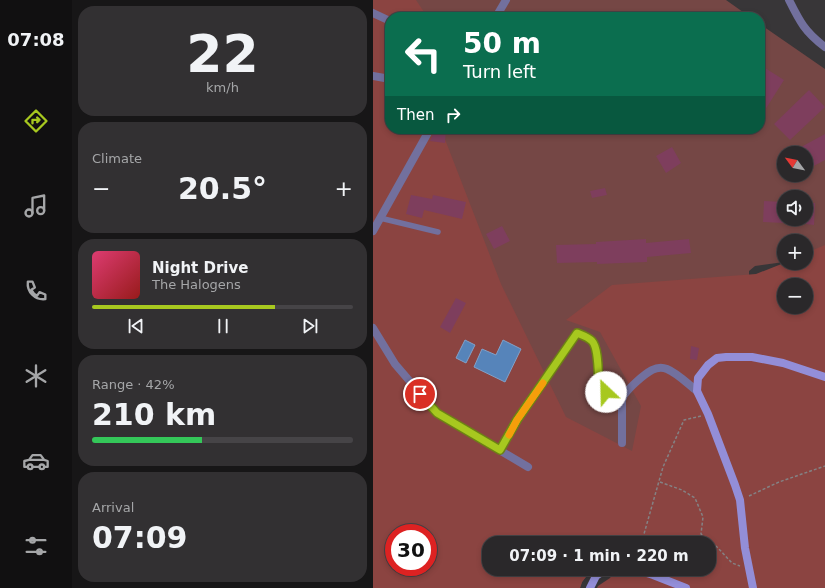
<!DOCTYPE html>
<html lang="en">
<head>
<meta charset="utf-8">
<style>
	body { margin:0; font-family:"DejaVu Sans",sans-serif; background:#323032; color:#f1f3f6; height:100vh; display:flex; flex-direction:column; font-size:15px; white-space:nowrap }
	* { box-sizing:border-box; margin:0 }
	p { font-size:13px; color:#a5a6a8 }
	.icon { flex:none; width:22px; height:22px; fill:none; stroke:currentColor; stroke-width:2; stroke-linecap:round; stroke-linejoin:round }
	.map { position:relative; flex:1; overflow:hidden }
	.drawer { display:flex; flex-direction:column; gap:6px; padding:6px; background:#171617; width:301px }
	.drawer>* { flex:none }
	.guide { position:absolute; left:12px; top:12px; width:380px; height:122px; border-radius:16px; box-shadow:0 2px 6px #0003,0 0 0 1px #464447; background:#0b6e4f; color:#fff; overflow:hidden }
	.needle { width:26px; rotate:302deg }
	.buttons { position:absolute; left:404px; top:146px; display:grid; gap:8px }
	.buttons a { display:grid; place-items:center; width:36px; height:36px; border-radius:50%; background:#2a282a; box-shadow:0 2px 6px #0003,0 0 0 1px #464447; font-size:20px }
	.speed { position:absolute; left:12px; top:524px; display:flex; gap:8px; font-size:20px; font-weight:700; text-align:center }
	.speed>* { display:grid; place-content:center; width:52px; height:52px; border-radius:50%; background:#2a282a; box-shadow:0 2px 6px #0003,0 0 0 1px #464447; line-height:1 }
	.speed .limit { border:6px solid #d22; background:#fff; color:#111 }
	.pin { position:absolute; display:grid; place-items:center; width:34px; height:34px; color:#fff; margin:-17px; border:2px solid #fff; border-radius:50%; box-shadow:0 1px 4px #0007 }
	.me { position:absolute; width:44px; margin:-22px; rotate:336deg; stroke-linejoin:round; filter:drop-shadow(0 0 3px #0008) }
	.turn { display:flex; align-items:center; gap:14px; height:84px; padding:0 12px; font-size:18px }
	.turn .icon { width:52px; height:52px; stroke-width:2.5 }
	.turn b { display:block; font-size:28px; line-height:34px }
	.then { display:flex; align-items:center; height:38px; padding:0 12px; background:#0003; gap:8px; font-size:15px }
	.big { font-size:30px; font-weight:700; line-height:1.1 }
	.drawer .tile { flex:1; display:flex; flex-direction:column; justify-content:center; gap:6px; min-width:0; padding:0 14px; border-radius:16px; background:#323032 }
	.drawer .dial { align-items:center; gap:0 }
	.dial b { font-size:52px; line-height:1 }
	.song { display:flex; align-items:center; gap:12px }
	.cover { width:48px; height:48px; border-radius:6px; background:linear-gradient(135deg,hsl(340 70% 55%),hsl(0 70% 35%)) }
	.played { height:4px; border-radius:2px; background:linear-gradient(90deg,#a7c81f 70%,#464447 70%) }
	.keys { display:flex; justify-content:space-around; direction:ltr }
	.heat { display:flex; justify-content:space-between; align-items:center; font-size:22px; direction:ltr }
	.charge { height:6px; border-radius:3px; background:linear-gradient(90deg,#34c759 42%,#464447 0) }
	.trip { position:absolute; left:109px; top:536px; width:234px; height:40px; border-radius:16px; background:#2a282a; box-shadow:0 2px 6px #0003,0 0 0 1px #464447; font-weight:700; line-height:40px; text-align:center }
	main { display:flex; flex:1; min-height:0 }
	.menu { display:flex; flex-direction:column; width:72px; justify-content:space-around; align-items:center; background:#111011; color:#a5a6a8 }
	.menu .icon { width:28px; height:28px }
	.menu .selected { color:#a7c81f }
	.menu b { font-size:18px; color:#f1f3f6 }
	.map>svg:first-child { display:block }
</style>
</head>
<body>
<main>
<nav class="menu">
<b>07:08</b>
<svg class="icon selected" aria-label="directions" viewBox="0 0 24 24"><path d="M12 3l9 9-9 9-9-9zM9 14v-3h6M13 9l2 2-2 2"/></svg>
<svg class="icon" aria-label="music" viewBox="0 0 24 24"><path d="M9 18V5l10-2v13"/><circle cx="6" cy="18" r="3"/><circle cx="16" cy="16" r="3"/></svg>
<svg class="icon" aria-label="phone" viewBox="0 0 24 24"><path d="M5 4h4l2 5-3 2q2 4 5 5l2-3 5 2v4C11 20 4 13 5 4z"/></svg>
<svg class="icon" aria-label="climate" viewBox="0 0 24 24"><path d="M12 3v18M4 7l16 10M4 17L20 7"/></svg>
<svg class="icon" aria-label="car" viewBox="0 0 24 24"><path d="M5 17H2v-5l4-1 3-4h7l3 4 3 1v5h-3M9 17h6M6 11h13"/><circle cx="7" cy="17" r="2"/><circle cx="17" cy="17" r="2"/></svg>
<svg class="icon" aria-label="filters" viewBox="0 0 24 24"><path d="M4 7h16M4 17h16"/><circle cx="9" cy="7" r="2"/><circle cx="15" cy="17" r="2"/></svg>
</nav>
<section class="drawer">
<div class="tile dial"><b>22</b><p>km/h</p></div>
<div class="tile"><p>Climate</p>
<div class="heat"><a>−</a><b class="big">20.5°</b><a>+</a></div>
</div>
<div class="tile">
<div class="song"><i class="cover"></i><div><b>Night Drive</b><p>The Halogens</p></div></div>
<div class="played"></div>
<div class="keys"><svg class="icon" aria-label="previous" viewBox="0 0 24 24"><path d="M18 5L8 12l10 7zM5 5v14"/></svg><svg class="icon" aria-label="pause" viewBox="0 0 24 24"><path d="M8 5v14M16 5v14"/></svg><svg class="icon" aria-label="next" viewBox="0 0 24 24"><path d="M6 5l10 7-10 7zM19 5v14"/></svg></div>
</div>
<div class="tile"><p>Range · 42%</p><b class="big">210 km</b><div class="charge"></div></div>
<div class="tile"><p>Arrival</p><b class="big">07:09</b></div>
</section>
<div class="map">
<svg width="452" height="588" viewBox="0 0 452 588">
	<rect width="100%" height="100%" fill="#383638"/>
	<path fill="#754745" fill-rule="evenodd" d="M0,0H353L377,17H17V129H387V24L452,69V255L433,258V241H411V262L382,266L376,271V285L256,543H116V569H219L209,582L207,588H0ZM411,153H433V175H411ZM411,197H433V219H411ZM21,533H55V567H21Z"/>
	<path fill="#8b4441" fill-rule="evenodd" d="M0,0H43L51,12V17H17V129H68L128,284L193,417L259,451L268,406L227,332L193,320L239,285L383,274L411,263H433V253L452,245V588H224L225,586L237,578L243,569H336V543H260L263,538L256,543H116V569H219L209,582L207,588H0ZM411,285H433V307H411ZM21,533H55V567H21Z"/>
	<path fill="#5684ba" stroke="#81a1c8" d="M92,340L102,345L93,363L83,358Z
		M130,340L148,349L132,382L101,367L109,349L123,355Z"/>
	<path fill="#7e3e5d" d="M392,68L411,80L387,118V77Z
		M436,90L452,107L417,140L401,124Z
		M62,129L73,130L72,143L57,141Z
		M452,134V160L433,170V153H417Z
		M299,147L308,163L293,173L283,156Z
		M232,188L234,195L219,198L217,191Z
		M38,195L59,199L60,195L93,202L89,219L51,210L49,218L33,214Z
		M391,201L411,202V223L390,222Z
		M433,203H442L441,225L433,224Z
		M129,226L137,241L121,249L113,234Z
		M273,239V243L316,239L318,253L274,257V262L224,264V262L184,263L183,245L223,244V242Z
		M83,298L93,303L77,333L67,327Z
		M318,346L326,348L324,360L317,359Z"/>
	<g fill="none" stroke-linecap="round" stroke-linejoin="round">
		<path stroke="#848284" stroke-width="1.5" stroke-dasharray="3 2" stroke-linecap="butt" d="M287,482L309,490L322,498L330,517L328,534L344,547L359,563L367,566
			M376,496L406,482L452,466
			M270,543L269,541L290,467L311,420L328,416"/>
		<path stroke="#72709e" stroke-width="5.5" d="M7,218L65,232"/>
		<path stroke="#72709e" stroke-width="8" d="M416,0C427,22 432,32 452,47
			M0,13L17,21
			M123,17L133,0
			M0,76L17,79
			M0,231L57,129
			M0,328L22,364L64,413L155,467
			M249,443V400L251,395
			M127,450L144,420L204,333C209,335 215,337 219,341C226,348 225,375 226,386C231,394 242,394 251,395C257,387 270,375 279,370C283,368 289,367 294,369C304,373 315,384 324,391"/>
		<path stroke="#938ed8" stroke-width="8" d="M261,569L280,575L313,588
			M217,588L223,576L233,569
			M380,588L372,548L367,500L362,485L335,414L324,391L325,378L335,365L344,358L353,357H379L410,363L452,377"/>
	</g>
	<g fill="none" stroke-linecap="round" stroke-linejoin="round">
		<g stroke="#6d8214" stroke-width="10">
			<path id="route" d="M47,394L64,413L127,450L144,420L204,333C209,335 215,337 219,341C226,348 225,375 226,386L228,389L233,392"/>
		</g>
		<use href="#route" stroke="#a7c81f" stroke-width="7"/>
		<path stroke="#f59e0b" stroke-width="7" d="M136,435L144,420L170,383"/>
	</g>
</svg>
<div class="buttons">
<a><svg class="needle" viewBox="-14 -14 28 28"><path d="M0-13l5 13h-10z" fill="#e53935"/><path d="M0 13l5-13h-10z" fill="#a5a6a8"/></svg></a>
<a><svg class="icon" aria-label="sound" viewBox="0 0 24 24"><path d="M4 9h4l5-4v14l-5-4H4zM17 9q2 3 0 6"/></svg></a>
<a>+</a>
<a>−</a>
</div>
<div class="speed"><div class="limit">30</div></div>
<div class="pin" style="left:47px;top:394px;background:#d93025"><svg class="icon" aria-label="arrive" viewBox="0 0 24 24"><path d="M6 21V4h12l-3 4 3 4H6"/></svg></div>
<svg class="me" style="left:233px;top:392px" viewBox="-20 -20 40 40"><circle r="19" fill="#fff"/><path d="M0-13L10 11 0 6-10 11z" fill="#a7c81f"/></svg>
<div class="trip">07:09 · 1 min · 220 m</div>
<div class="guide">
<div class="turn"><svg class="icon" aria-label="left" viewBox="0 0 24 24"><path d="M17 20v-9H6M10 6l-5 5 5 5"/></svg><div><b>50 m</b>Turn left</div></div>
<div class="then">Then<svg class="icon" aria-label="right" viewBox="0 0 24 24"><path d="M7 20v-9h11M14 6l5 5-5 5"/></svg></div>
</div>
</div>
</main>
</body>
</html>
